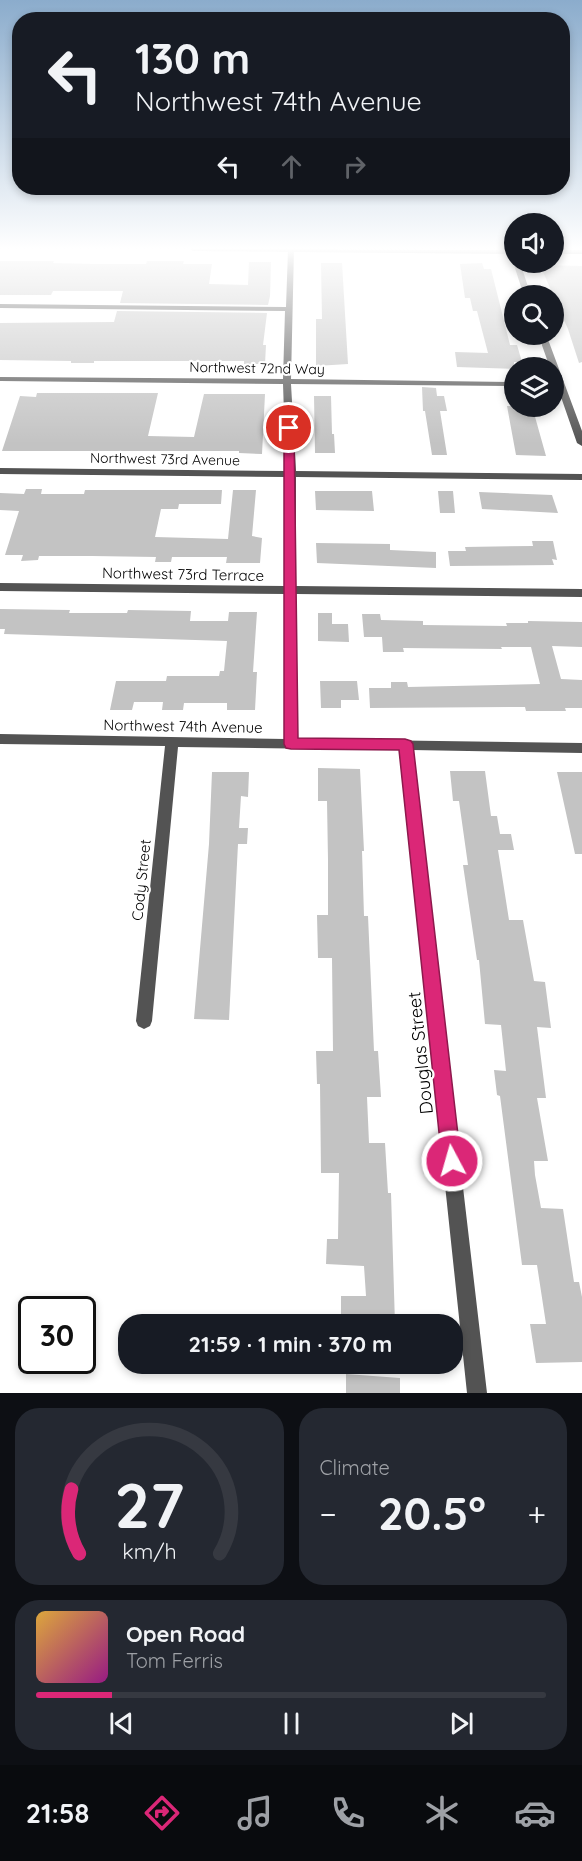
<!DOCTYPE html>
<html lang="en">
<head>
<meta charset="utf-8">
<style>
	body { margin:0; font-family:Quicksand,sans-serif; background:#242831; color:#f1f3f6; height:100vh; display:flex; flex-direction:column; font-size:22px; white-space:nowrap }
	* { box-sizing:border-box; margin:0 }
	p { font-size:20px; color:#9ea1a6 }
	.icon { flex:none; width:33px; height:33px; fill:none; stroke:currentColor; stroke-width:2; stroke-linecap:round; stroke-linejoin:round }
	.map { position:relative; height:1393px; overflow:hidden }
	.sheet { display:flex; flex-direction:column; gap:15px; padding:15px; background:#0d0f14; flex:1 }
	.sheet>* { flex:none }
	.top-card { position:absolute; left:12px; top:12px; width:558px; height:183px; border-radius:24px; box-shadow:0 3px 9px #0003; background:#171b24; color:#f1f3f6; overflow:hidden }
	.fabs { position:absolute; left:504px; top:213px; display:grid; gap:12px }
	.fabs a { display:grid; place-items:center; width:60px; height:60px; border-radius:50%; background:#171b24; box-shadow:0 3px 9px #0003; font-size:30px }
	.speed { position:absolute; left:18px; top:1296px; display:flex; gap:12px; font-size:30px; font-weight:700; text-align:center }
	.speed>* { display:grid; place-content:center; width:78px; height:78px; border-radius:50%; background:#171b24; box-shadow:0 3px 9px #0003; line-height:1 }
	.speed .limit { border:3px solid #111; border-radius:9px; background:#fff; color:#111 }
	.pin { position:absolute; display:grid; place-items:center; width:51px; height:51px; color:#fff; margin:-26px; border:3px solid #fff; border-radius:50%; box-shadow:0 2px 6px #0007 }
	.me { position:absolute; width:66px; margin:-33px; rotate:354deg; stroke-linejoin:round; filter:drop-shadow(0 0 4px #0008) }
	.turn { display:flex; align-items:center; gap:21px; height:126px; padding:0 24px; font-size:27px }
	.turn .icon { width:78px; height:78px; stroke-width:2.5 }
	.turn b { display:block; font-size:42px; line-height:51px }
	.lanes { display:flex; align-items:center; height:57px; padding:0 24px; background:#0003; justify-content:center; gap:30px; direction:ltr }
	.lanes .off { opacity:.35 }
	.big { font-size:45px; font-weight:700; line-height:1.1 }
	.sheet .widget { flex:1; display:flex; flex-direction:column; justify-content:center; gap:9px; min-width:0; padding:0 21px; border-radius:24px; background:#242831 }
	.sheet .dial { align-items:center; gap:0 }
	.dial svg { height:156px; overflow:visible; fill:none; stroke:#363941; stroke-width:7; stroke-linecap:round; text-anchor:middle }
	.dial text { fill:#f1f3f6; stroke:none }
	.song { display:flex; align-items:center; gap:18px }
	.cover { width:72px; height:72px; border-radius:9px; background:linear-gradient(135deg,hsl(40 70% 55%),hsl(310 70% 35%)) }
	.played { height:6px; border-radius:3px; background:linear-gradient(90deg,#db2777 15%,#363941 15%) }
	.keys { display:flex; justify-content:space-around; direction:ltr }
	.heat { display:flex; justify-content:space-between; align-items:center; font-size:33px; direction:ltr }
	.sheet .tiles { flex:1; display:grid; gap:15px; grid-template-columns:1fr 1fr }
	.widget:last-child { grid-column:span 2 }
	.trip { position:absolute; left:118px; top:1314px; width:345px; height:60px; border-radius:24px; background:#171b24; box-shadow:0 3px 9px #0003; font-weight:700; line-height:60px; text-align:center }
	.tabs { display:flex; height:96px; justify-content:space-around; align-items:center; background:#090b0e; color:#9ea1a6 }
	.tabs .icon { width:42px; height:42px }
	.tabs .selected { color:#db2777 }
	.tabs b { font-size:27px; color:#f1f3f6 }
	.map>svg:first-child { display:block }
</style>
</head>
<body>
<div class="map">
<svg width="582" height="1393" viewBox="0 0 582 1393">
	<rect width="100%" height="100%" fill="#fff"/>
	<path fill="#c3c3c3" d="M0,261H54L53,263L94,264H146L147,261H184L183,264H212L209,284L248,285L249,262H271L270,296L268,305L120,303L123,291H53L51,295H0Z
		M321,263H342L348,364L316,366V319H322Z
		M482,263L484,269H491L510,345H517L522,362H514V369L457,367L455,352L488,353L477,311H473L470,298H465L460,264Z
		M540,265L582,266V362L579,363L568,329Z
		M117,311L267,313L263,345H266L265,364H244V361H94V363H71V361L0,360V323L114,322Z
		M422,387L436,388L437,396H444L447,411H440L447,455H432L425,411H423Z
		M37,393H158L148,436L194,437L204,394H265L262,454L239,453V451H2L20,396L36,397Z
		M314,396H331L332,434H334L335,453H315Z
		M507,406H532L546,456L516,455Z
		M26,489H42L41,494H84L85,490H222L221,504H179L178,509H161L155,537L228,539L233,490H256L252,536L262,538L260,563H226L227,557H172L171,562H155L156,557L92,556H39L38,560L21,561L23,555H5L19,511L0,510V493L24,494Z
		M315,491H372L374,511L316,510Z
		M438,491H453L455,513H440Z
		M479,492L552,495L558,513L482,509Z
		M532,541H553L557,560L552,559L554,565L450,566L448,551H466L465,547L533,546Z
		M316,543L390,544V550L436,552V568L317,563Z
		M0,609L70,610L69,613H127L128,610L191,611L190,621H228L229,612H257L253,672H257L255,710H227V703H184L183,710H162L163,702H134L132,710H110L116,681H166L167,676H219L220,671H224L227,641L4,634L5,629H0Z
		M318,613H332V624H348L349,642L318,641Z
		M362,614H380L381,620L423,621V625L507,626L506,623H528V621L582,622V647L552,646L561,679L582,680V708H565L566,711H526L525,707L370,708L369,688H391V682H407L408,687L540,684L531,647H501L502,649L403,648L404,652H383L382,637H364Z
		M320,681H357L359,700H341V708H321Z
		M318,768L360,769L364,851H362L364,916H368L374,1051H378L381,1097H367L369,1143H385L388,1193H391L395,1324H341V1296H366L364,1266L326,1264L327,1239H338L339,1173H321L320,1084H317L316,1051H333L332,958H318L317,915H328V860L327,801H318Z
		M450,771H485L491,816H497L500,834H511L514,850H498L509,920H523L534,981L545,982L551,1028L537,1027L546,1098H537L548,1161H534L535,1175L541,1208L563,1209L574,1282H579L582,1297V1362L536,1363L530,1324H546L537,1265H522L500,1096L497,1095L494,1070L506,1071L501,1025L485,1024L479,960H477L463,865H468L459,801H453Z
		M212,772H249L248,797L241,796L239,828H248L247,844H238L229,1020L194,1019L209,844Z
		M557,772H582V854H575Z
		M346,1374L400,1378V1393H346Z"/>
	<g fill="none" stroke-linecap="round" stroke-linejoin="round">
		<path fill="#535353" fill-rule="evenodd" d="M294,249L291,379L514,382V386L291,384L296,471L582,474V480L296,477V586L582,589V597L296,594L297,739L582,743V753L412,750L487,1393H467L399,750L178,747L152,1021L150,1026L144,1029L138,1026L136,1021L165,746L0,744V734L285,739L286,594L0,591V583L286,586V477L0,474V468L286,471L283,384L0,381V377L283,379L285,311L0,308V304L286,307L288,250Z
			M514,260V262H520L531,296H524L513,262Z
			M538,334H546L582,431V446L577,443L554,377V368H550Z"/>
		<path fill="#202020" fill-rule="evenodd" d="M190,249L514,250V254L193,251Z
			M554,250H582V254H554Z"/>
	</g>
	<linearGradient id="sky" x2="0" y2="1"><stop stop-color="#8baccc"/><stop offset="0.56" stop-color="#fff"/><stop offset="1" stop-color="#fff" stop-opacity="0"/></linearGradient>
	<rect width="582" height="444" fill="url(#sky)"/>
	<path fill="#db2777" stroke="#8e194d" stroke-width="1.5" d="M289,425L294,428L298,738L405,739L411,741L413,744L461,1161L459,1168L452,1171L444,1168L442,1161L399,750L291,749L286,748L284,744V428Z"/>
	<g text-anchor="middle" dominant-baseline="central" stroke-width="4.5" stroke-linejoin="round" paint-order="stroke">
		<g font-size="14" fill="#000" stroke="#fff">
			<text transform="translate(257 368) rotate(1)">Northwest 72nd Way</text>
			<text transform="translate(165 459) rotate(1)">Northwest 73rd Avenue</text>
		</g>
		<g font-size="15" fill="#000" stroke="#fff">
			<text transform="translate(183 574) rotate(1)">Northwest 73rd Terrace</text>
			<text transform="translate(183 726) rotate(1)">Northwest 74th Avenue</text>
			<text transform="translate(141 880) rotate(-84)">Cody Street</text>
		</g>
		<g font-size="18" fill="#000" stroke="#fff">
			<text transform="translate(420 1053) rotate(-96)">Douglas Street</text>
		</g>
	</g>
</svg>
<div class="fabs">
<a><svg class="icon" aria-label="sound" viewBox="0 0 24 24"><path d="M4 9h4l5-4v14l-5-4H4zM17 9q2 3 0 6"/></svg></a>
<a><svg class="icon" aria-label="search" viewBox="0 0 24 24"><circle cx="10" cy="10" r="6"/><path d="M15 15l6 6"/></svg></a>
<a><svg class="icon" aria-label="layers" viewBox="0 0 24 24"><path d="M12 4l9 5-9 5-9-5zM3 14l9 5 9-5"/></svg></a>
</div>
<div class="speed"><div class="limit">30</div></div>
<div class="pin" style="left:289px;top:428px;background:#d93025"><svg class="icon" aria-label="arrive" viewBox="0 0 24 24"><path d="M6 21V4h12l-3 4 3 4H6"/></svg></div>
<svg class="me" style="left:452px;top:1161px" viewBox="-20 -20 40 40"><circle r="17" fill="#db2777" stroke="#fff" stroke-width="3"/><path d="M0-11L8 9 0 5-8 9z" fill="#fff"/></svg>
<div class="trip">21:59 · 1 min · 370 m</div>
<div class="top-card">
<div class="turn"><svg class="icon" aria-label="left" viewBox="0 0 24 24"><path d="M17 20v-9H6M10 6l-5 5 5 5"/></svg><div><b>130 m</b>Northwest 74th Avenue</div></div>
<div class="lanes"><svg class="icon" aria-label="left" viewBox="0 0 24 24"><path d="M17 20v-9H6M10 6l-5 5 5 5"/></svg><svg class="icon off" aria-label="ahead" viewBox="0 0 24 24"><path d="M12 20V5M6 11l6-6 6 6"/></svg><svg class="icon off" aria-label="right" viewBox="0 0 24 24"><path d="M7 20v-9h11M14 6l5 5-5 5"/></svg></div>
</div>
</div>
<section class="sheet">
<div class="tiles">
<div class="widget dial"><svg viewBox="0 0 100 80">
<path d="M14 69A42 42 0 1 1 86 69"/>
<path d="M14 69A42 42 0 0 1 10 36" stroke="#db2777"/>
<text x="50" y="56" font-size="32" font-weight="700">27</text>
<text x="50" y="72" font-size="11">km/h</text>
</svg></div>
<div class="widget"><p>Climate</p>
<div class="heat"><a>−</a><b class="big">20.5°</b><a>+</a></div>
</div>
<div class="widget">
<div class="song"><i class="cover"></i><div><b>Open Road</b><p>Tom Ferris</p></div></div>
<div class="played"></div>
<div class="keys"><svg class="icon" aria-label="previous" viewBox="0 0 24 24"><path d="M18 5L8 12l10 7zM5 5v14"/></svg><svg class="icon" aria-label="pause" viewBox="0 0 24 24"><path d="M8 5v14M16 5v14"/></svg><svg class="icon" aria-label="next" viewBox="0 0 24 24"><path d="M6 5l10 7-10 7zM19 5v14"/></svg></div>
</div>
</div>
</section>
<nav class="tabs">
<b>21:58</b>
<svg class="icon selected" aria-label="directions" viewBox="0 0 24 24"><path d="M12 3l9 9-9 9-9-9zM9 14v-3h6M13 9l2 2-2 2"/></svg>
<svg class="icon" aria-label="music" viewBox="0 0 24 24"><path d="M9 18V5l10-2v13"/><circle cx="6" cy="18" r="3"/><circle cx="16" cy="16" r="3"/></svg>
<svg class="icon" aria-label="phone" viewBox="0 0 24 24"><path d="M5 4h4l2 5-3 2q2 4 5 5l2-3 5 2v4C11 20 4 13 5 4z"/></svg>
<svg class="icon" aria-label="climate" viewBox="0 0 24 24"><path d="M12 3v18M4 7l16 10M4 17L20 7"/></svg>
<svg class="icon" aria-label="car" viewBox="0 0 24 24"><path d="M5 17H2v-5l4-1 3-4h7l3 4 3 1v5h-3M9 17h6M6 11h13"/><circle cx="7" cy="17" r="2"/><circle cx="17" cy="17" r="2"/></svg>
</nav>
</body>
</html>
